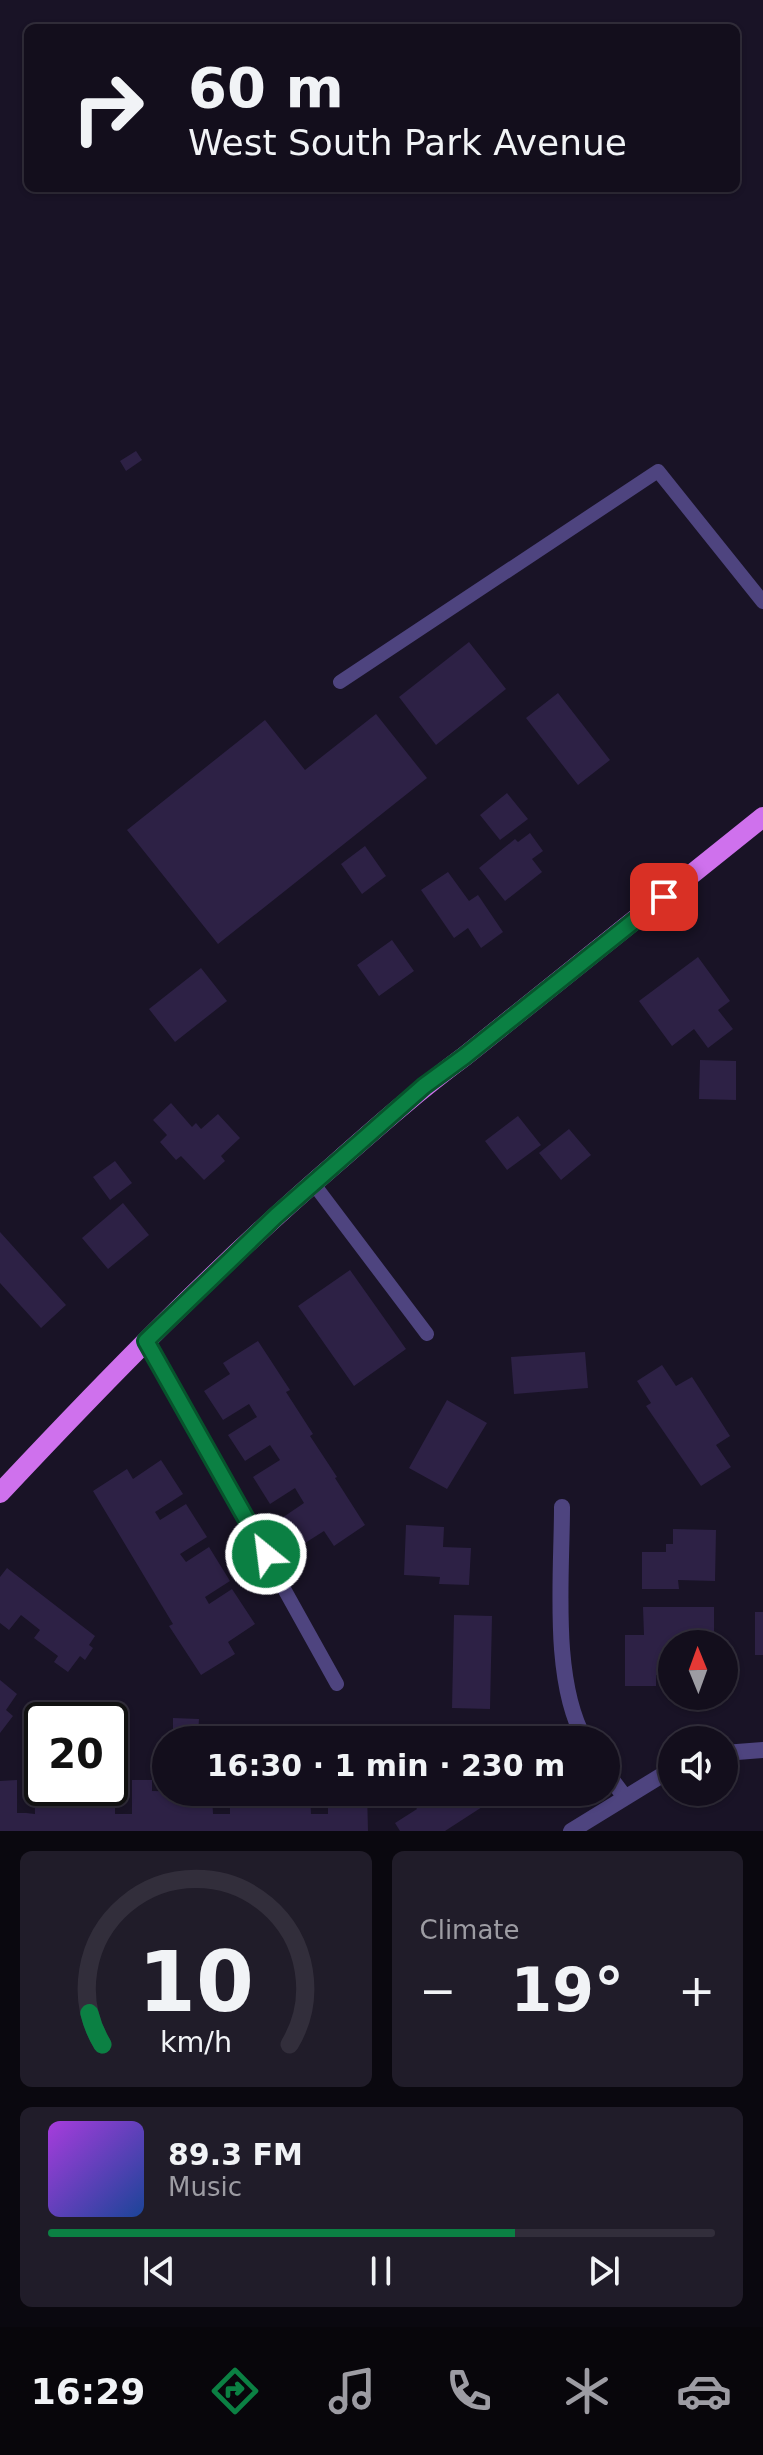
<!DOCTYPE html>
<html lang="en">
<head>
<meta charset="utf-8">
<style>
	body { margin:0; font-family:"DejaVu Sans",sans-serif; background:#201c29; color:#f1f3f6; height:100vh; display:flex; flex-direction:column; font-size:30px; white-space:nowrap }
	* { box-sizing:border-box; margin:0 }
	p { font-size:26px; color:#9d9ca3 }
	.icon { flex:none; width:44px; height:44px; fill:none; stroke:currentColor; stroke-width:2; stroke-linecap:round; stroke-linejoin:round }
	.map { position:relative; height:1831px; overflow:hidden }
	.sheet { display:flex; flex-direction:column; gap:20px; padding:20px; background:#0a080f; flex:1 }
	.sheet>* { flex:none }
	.banner { position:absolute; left:24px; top:24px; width:716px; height:168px; border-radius:12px; box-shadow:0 2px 6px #0004,0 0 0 2px #322e3b; background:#130e1c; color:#f1f3f6; overflow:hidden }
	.needle { width:52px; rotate:359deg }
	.tools { position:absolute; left:658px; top:1630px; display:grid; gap:16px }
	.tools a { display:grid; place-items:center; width:80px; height:80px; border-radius:50%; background:#130e1c; box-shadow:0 2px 6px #0004,0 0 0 2px #322e3b; font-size:40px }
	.speed { position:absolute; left:24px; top:1702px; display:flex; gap:16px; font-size:40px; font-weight:700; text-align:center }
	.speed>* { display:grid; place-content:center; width:104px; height:104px; border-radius:50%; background:#130e1c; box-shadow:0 2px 6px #0004,0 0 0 2px #322e3b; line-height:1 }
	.speed .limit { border:4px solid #111; border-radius:12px; background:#fff; color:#111 }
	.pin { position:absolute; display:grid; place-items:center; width:68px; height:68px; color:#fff; margin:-34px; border-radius:16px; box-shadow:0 4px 12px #0006 }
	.me { position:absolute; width:88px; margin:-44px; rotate:331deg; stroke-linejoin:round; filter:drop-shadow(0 0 6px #0008) }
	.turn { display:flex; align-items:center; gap:28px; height:168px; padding:0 32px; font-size:36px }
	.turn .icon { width:104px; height:104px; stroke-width:2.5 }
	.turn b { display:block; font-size:56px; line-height:68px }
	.big { font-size:60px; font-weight:700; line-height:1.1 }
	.sheet .card { flex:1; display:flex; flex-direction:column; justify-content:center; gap:12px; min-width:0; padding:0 28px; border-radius:12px; background:#201c29 }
	.sheet .dial { align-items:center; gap:0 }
	.dial svg { height:208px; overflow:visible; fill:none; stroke:#322e3b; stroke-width:7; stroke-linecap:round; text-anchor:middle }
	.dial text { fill:#f1f3f6; stroke:none }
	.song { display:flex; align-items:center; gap:24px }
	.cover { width:96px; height:96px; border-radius:12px; background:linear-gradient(135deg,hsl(280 70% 55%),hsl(220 70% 35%)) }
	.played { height:8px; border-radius:4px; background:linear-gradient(90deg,#0b8043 70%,#322e3b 70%) }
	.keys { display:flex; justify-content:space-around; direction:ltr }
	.heat { display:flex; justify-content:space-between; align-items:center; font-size:44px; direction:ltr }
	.sheet .tiles { flex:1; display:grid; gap:20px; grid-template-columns:1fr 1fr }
	.card:last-child { grid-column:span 2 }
	.trip { position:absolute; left:152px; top:1726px; width:468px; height:80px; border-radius:40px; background:#130e1c; box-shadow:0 2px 6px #0004,0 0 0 2px #322e3b; font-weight:700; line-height:80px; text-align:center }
	.tab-bar { display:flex; height:128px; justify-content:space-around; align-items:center; background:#08060b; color:#9d9ca3 }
	.tab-bar .icon { width:56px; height:56px }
	.tab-bar .selected { color:#0b8043 }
	.tab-bar b { font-size:36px; color:#f1f3f6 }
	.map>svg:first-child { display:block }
</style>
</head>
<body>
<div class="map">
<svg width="763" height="1831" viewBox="0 0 763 1831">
	<rect width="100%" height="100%" fill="#191326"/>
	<path fill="#2d2145" d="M136,451L142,460L126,471L120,461Z
		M469,642L506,689L436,745L399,697Z
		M558,693L610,760L578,785L526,718Z
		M376,714L427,778L218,944L127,830L265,720L305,770Z
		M507,793L528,819L500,840L480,815Z
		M530,833L543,851L532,859L542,872L505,901L479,868L515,839L518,842Z
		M365,846L386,876L362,894L341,864Z
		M448,872L469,901L478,895L503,932L481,948L468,928L454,938L421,890Z
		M392,940L414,971L379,996L357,965Z
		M698,957L730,1001L718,1010L733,1029L708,1048L694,1029L672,1046L639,1001Z
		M201,968L227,1001L175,1042L149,1009Z
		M700,1060L736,1061V1100L699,1099Z
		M171,1103L192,1127L196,1123L201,1129L218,1114L240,1138L221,1156L225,1161L204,1180L181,1156L176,1160L160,1142L167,1135L153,1120Z
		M518,1116L541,1145L507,1170L485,1141Z
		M569,1129L591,1155L561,1180L539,1153Z
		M115,1161L132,1183L110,1200L93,1177Z
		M123,1203L149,1235L108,1269L82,1238Z
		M0,1232L66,1305L41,1328L0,1283Z
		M350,1270L406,1349L354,1386L298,1306Z
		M258,1341L290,1390L286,1392L313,1434L310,1436L337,1477L335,1478L365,1525L334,1546L324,1531L294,1550L276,1522L304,1503L295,1488L270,1504L253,1477L280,1460L270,1445L245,1461L228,1435L257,1417L249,1404L223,1420L204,1391L230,1374L223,1363Z
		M585,1352L588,1388L514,1394L511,1357Z
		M662,1365L676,1386L692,1377L730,1436L716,1445L731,1467L701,1486L646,1406L651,1403L637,1381Z
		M447,1400L487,1423L447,1489L409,1468Z
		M161,1460L183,1494L155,1512L160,1520L186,1504L207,1537L180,1554L186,1562L209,1547L230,1581L205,1597L209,1604L232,1589L255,1624L228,1642L235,1654L201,1675L169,1626L173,1624L93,1491L127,1469L133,1479Z
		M406,1525L444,1527L443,1547L471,1548L469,1585L439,1584L440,1577L404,1575Z
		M673,1529L716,1530L715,1581L678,1580L679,1589H642V1552H666V1544H673Z
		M7,1568L95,1636L89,1645L93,1648L85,1660L80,1656L68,1672L54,1662L58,1656L34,1638L40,1630L21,1615L9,1630L0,1623V1577Z
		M643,1607H714V1635H720V1644H672V1675H656V1686H625V1635H644Z
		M755,1612H763V1655H755Z
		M454,1615L492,1616L490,1709L452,1708Z
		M0,1680L17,1694L6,1710L13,1716L0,1733Z
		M173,1718L199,1719L198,1735L173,1734Z
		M17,1780V1813H26L35,1814L34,1780H42V1788H54V1791L96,1792V1788H110V1780H115V1814H132V1780H152V1791L212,1792L213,1814H230V1792H310L311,1814H328V1792H367L368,1831H0V1781Z
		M411,1792H499L494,1795L496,1798L445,1831H400L395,1823L417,1809L407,1795Z"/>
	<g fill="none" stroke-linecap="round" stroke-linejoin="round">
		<path stroke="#4e447f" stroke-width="14" d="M340,682L658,471L763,602
			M313,1183L427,1334
			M146,1341L337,1684"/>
		<path stroke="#4e447f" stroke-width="16" d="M562,1507C562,1575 551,1680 585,1740
			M724,1753L763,1750
			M606,1772L624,1796
			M571,1831L672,1769"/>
		<path stroke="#cf71ed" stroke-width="20" d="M0,1493C107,1379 216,1267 334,1165C377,1127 419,1090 465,1056L763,817"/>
	</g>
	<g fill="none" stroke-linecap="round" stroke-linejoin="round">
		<g stroke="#07532c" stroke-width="20">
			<path id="route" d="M266,1554L146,1341L276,1216L424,1086L465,1056L664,897"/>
		</g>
		<use href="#route" stroke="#0b8043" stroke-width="14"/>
	</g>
</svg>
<div class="tools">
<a><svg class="needle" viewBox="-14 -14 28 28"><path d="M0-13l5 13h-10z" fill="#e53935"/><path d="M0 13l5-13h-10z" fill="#9d9ca3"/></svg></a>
<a><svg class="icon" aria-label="sound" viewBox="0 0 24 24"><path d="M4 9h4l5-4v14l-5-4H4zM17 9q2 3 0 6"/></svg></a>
</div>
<div class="speed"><div class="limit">20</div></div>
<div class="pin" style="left:664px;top:897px;background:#d93025"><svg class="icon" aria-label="arrive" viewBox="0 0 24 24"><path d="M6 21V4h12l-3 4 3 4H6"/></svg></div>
<svg class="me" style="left:266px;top:1554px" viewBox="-20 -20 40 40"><circle r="17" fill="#0b8043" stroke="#fff" stroke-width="3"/><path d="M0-11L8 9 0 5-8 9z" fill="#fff"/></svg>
<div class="trip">16:30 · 1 min · 230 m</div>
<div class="banner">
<div class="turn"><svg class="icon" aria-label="right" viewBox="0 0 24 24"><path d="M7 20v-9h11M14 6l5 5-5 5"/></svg><div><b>60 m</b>West South Park Avenue</div></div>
</div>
</div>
<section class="sheet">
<div class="tiles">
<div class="card dial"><svg viewBox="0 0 100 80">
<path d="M14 69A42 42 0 1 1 86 69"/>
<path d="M14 69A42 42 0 0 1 9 57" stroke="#0b8043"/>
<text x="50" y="56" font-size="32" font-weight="700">10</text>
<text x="50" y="72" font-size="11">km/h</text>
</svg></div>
<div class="card"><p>Climate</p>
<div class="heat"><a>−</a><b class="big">19°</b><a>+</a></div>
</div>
<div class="card">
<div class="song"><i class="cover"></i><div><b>89.3 FM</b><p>Music</p></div></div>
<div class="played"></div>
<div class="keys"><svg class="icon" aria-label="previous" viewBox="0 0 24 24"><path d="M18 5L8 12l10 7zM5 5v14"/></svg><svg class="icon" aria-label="pause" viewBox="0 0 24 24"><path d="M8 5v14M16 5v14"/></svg><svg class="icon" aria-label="next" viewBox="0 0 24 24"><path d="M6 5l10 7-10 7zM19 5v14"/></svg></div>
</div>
</div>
</section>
<nav class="tab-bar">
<b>16:29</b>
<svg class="icon selected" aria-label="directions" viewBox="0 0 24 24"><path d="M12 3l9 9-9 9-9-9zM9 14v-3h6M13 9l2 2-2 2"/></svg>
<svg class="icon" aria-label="music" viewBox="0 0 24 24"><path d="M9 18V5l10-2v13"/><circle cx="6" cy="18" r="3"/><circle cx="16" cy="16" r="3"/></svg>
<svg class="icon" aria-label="phone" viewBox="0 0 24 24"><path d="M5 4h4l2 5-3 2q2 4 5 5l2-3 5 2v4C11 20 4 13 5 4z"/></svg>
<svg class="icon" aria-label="climate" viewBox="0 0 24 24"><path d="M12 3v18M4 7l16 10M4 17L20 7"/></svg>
<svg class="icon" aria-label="car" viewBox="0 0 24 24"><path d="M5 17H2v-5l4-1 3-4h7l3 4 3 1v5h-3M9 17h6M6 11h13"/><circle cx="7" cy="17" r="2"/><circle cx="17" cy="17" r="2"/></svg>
</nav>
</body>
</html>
